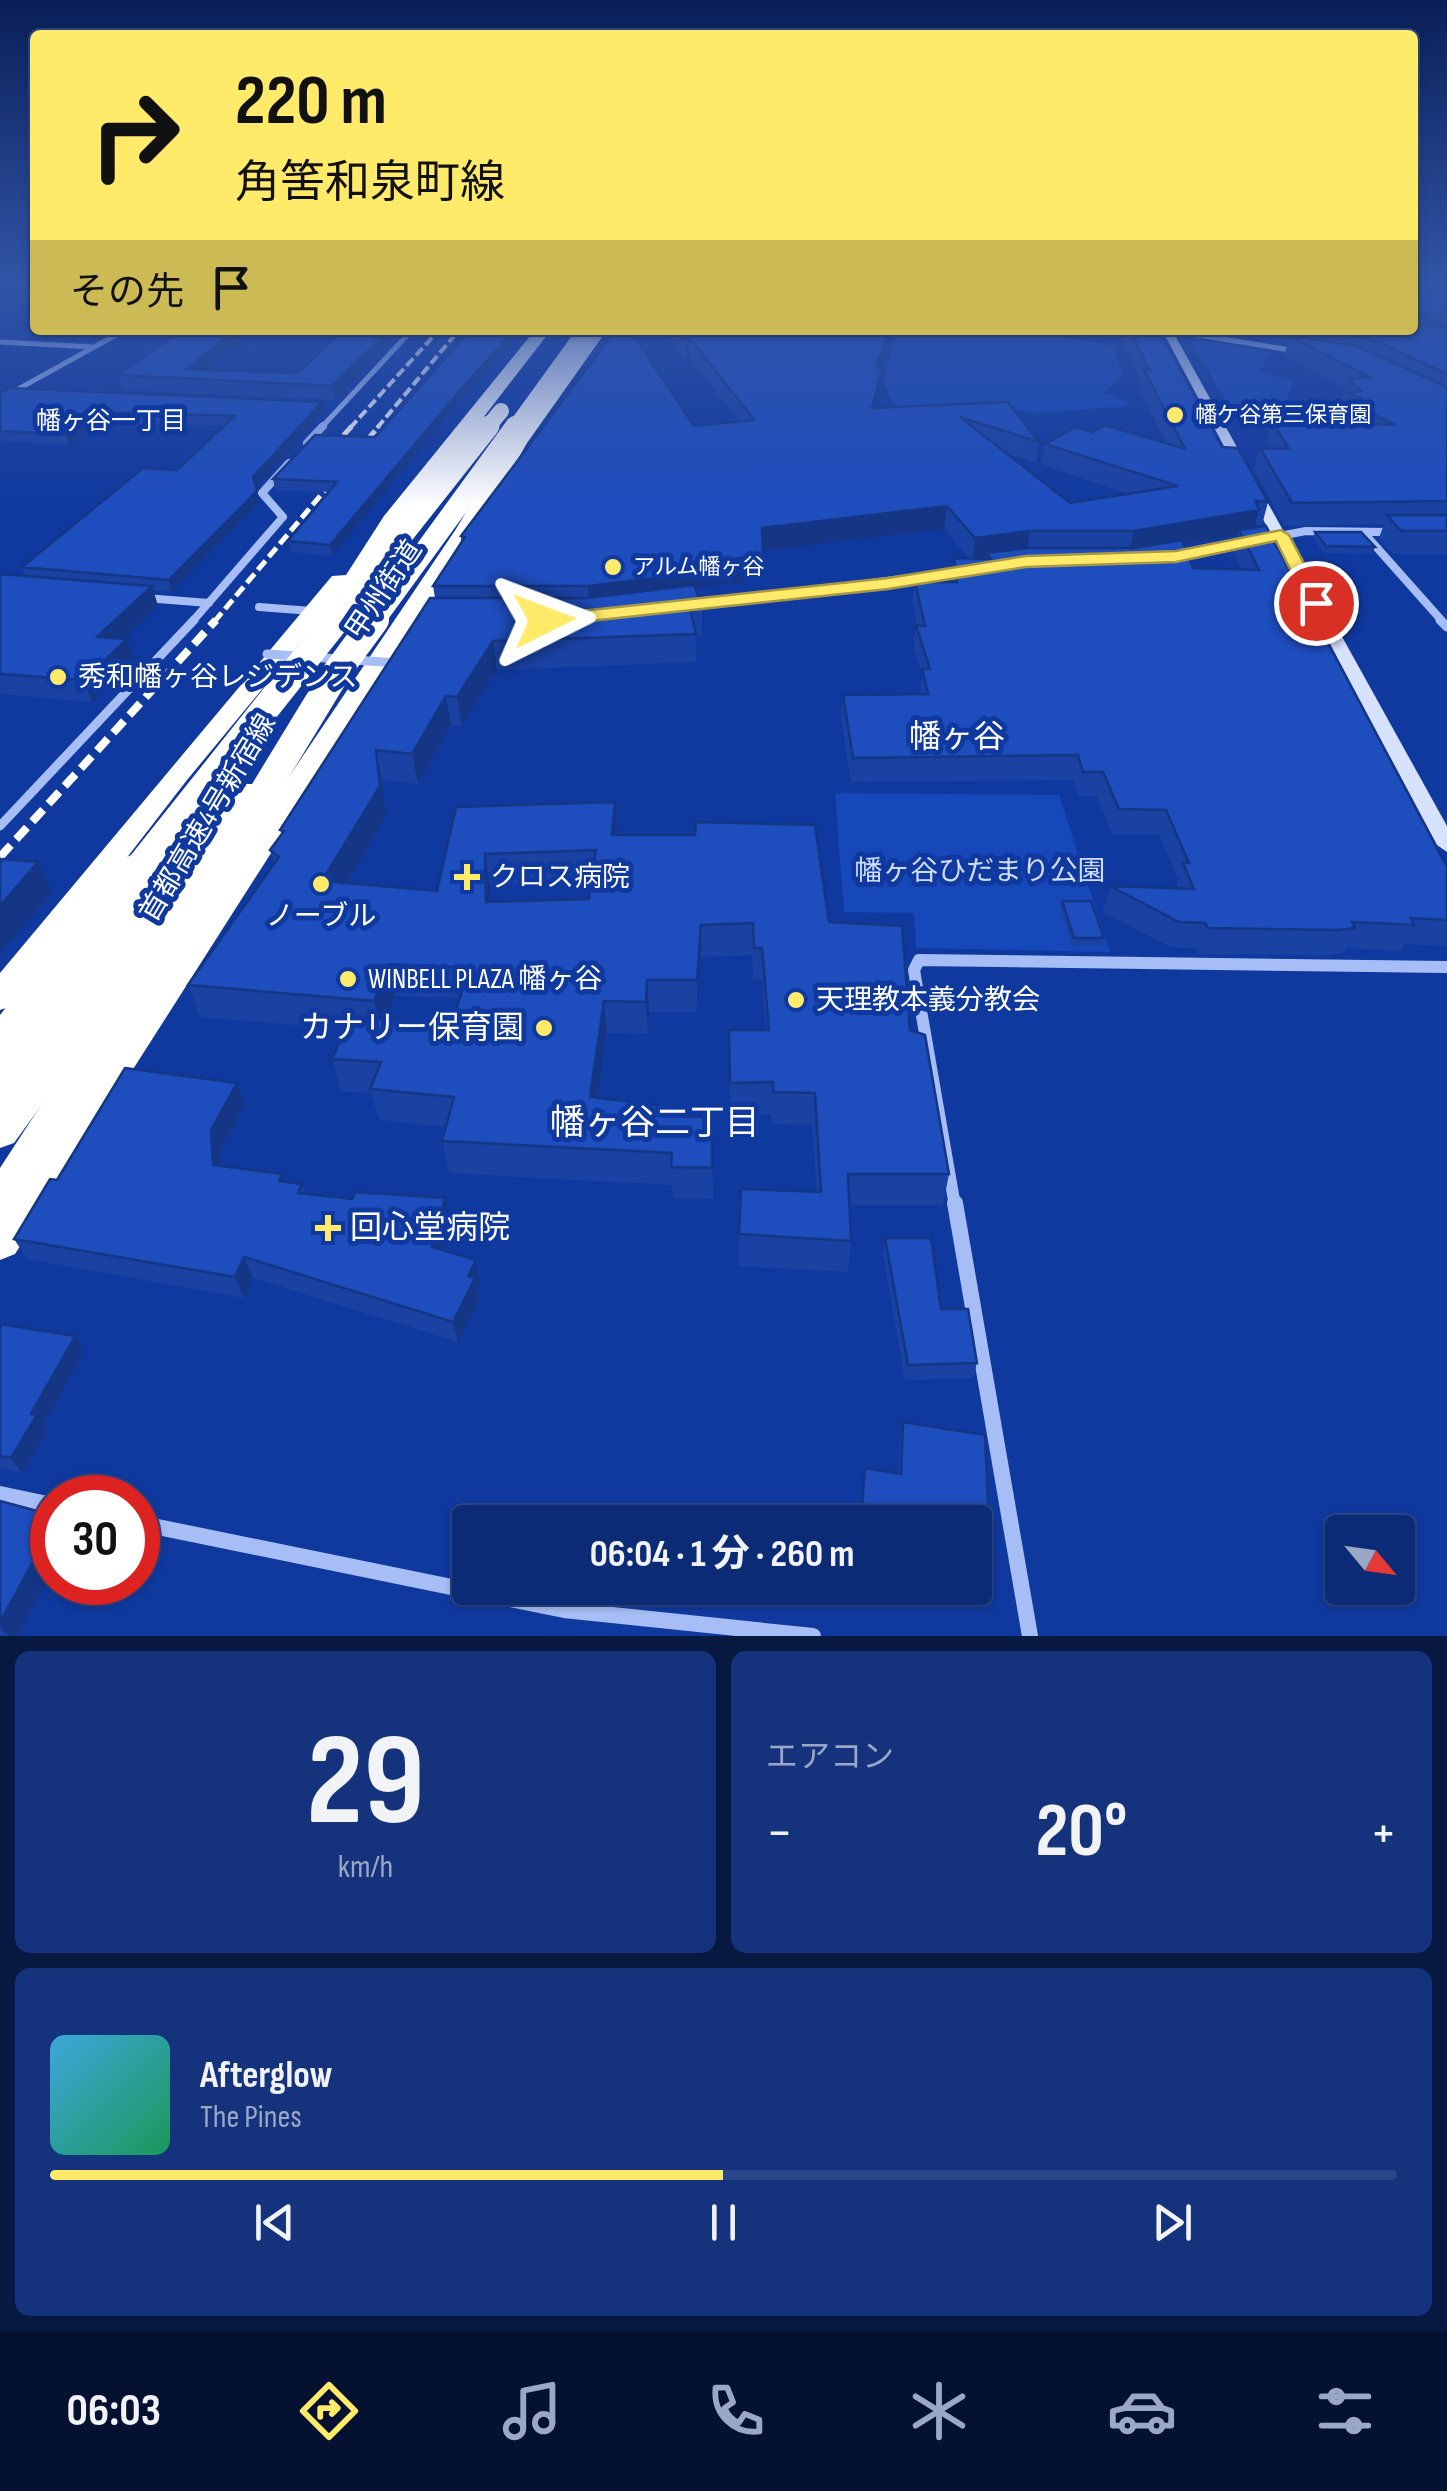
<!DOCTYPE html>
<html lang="ja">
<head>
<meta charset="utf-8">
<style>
	body { margin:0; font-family:"Sofia Sans Condensed","Noto Sans JP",sans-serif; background:#15337c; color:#f1f3f6; height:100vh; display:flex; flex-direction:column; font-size:38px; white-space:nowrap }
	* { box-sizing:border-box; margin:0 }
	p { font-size:32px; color:#9aa7c6 }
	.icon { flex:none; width:55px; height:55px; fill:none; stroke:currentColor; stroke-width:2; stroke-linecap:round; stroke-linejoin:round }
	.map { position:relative; height:1636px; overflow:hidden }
	.panel { display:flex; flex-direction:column; gap:15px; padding:15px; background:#071841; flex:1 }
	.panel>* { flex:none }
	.banner { position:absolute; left:30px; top:30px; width:1388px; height:305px; border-radius:10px; box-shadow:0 2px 8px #0004,0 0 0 2px #2c4789; background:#ffea6a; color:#111; overflow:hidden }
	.needle { width:65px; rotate:119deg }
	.controls { position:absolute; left:1325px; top:1515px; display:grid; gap:20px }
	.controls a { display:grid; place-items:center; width:90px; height:90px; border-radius:10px; background:#0c2b77; box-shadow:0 2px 8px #0004,0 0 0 2px #2c4789; font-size:50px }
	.speed { position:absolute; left:30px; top:1475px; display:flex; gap:20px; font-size:50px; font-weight:700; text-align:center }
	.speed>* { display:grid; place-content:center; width:130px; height:130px; border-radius:50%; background:#0c2b77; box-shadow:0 2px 8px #0004,0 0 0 2px #2c4789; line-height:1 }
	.speed .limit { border:15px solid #d22; background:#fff; color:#111 }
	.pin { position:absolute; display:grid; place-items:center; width:85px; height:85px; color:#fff; margin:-42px; border:5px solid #fff; border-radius:50%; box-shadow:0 2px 10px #0007 }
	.me { position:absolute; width:110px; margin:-55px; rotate:87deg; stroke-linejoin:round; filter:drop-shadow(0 0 8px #0008) }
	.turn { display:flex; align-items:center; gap:35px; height:210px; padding:0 40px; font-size:45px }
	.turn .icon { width:130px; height:130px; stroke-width:2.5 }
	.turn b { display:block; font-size:70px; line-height:85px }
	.then { display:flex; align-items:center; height:95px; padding:0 40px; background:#0003; gap:20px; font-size:38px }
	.big { font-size:75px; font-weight:700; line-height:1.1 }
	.panel .card { flex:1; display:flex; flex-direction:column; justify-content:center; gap:15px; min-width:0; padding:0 35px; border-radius:15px; background:#15337c }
	.panel .dial { align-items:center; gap:0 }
	.dial b { font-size:130px; line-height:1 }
	.song { display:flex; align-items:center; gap:30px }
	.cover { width:120px; height:120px; border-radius:15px; background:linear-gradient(135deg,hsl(200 70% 55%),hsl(150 70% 35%)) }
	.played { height:10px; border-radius:5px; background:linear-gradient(90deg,#ffea6a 50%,#2c4789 50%) }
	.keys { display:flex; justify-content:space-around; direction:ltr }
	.heat { display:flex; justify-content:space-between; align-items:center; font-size:55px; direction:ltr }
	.panel .tiles { flex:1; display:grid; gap:15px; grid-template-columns:1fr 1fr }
	.card:last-child { grid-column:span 2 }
	.trip { position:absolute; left:452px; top:1505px; width:540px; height:100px; border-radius:10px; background:#0c2b77; box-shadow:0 2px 8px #0004,0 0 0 2px #2c4789; font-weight:700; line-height:100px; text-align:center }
	.tab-bar { display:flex; height:160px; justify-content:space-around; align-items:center; background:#051130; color:#9aa7c6 }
	.tab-bar .icon { width:70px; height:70px }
	.tab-bar .active { color:#ffea6a }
	.tab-bar b { font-size:45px; color:#f1f3f6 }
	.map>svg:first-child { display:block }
</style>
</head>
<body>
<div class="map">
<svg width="1447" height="1636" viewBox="0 0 1447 1636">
	<rect width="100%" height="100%" fill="#10399f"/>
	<path fill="#1748b9" d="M897,330H1021L1114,346L1122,375L1104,393L1126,400L1129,406L1035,413L1018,410L1010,417L901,423L884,382Z
		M1188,337L1269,352L1260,372L1293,382L1277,429L1242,428Z
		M835,793L1059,795L1110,952L916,948L914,913L844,912Z"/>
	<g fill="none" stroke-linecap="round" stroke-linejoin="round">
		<path stroke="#a6bef5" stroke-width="5" d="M264,330L347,335
			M1170,335L1185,333L1297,351
			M0,342L94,347
			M0,399L125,330
			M321,428L412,330"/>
		<path stroke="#a6bef5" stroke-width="8" d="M307,443L323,426
			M1363,532L1443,622
			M1274,537L1306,531L1391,532
			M1176,556L1247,543
			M145,598L209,603
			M689,606L965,571
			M259,607L312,611
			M192,622L283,517L262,493L289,463"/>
		<path stroke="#a6bef5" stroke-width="9" d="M1440,620L1447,627
			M0,826L194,620"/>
		<path stroke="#a6bef5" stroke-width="12" d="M955,1206L914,970L919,960L1447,967"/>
		<path stroke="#a6bef5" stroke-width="16" d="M955,1203L1030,1636
			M0,1494L52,1505
			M138,1523L564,1610L813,1636"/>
		<path fill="#d7e2fe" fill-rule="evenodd" d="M1162,330H1172L1447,826V852L1437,845Z"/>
		<path fill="#fff" fill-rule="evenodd" d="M535,330H551L401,524L343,615L325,613L187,780L12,1006L0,1010V973L332,576L346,575L384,516Z
			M591,330H607L527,443L478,529L15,1254L0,1260V1205L456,529L508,442Z
			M252,734L266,742L216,821L245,784H265L270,790L14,1143L0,1148V1058L190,814L242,736Z"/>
		<path stroke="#fff" stroke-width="4" stroke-dasharray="10 4" stroke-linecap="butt" d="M350,428L439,330
			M377,428L459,330"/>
		<path stroke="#fff" stroke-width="5" stroke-dasharray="12 5" stroke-linecap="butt" d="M332,448L352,426
			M214,622L379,426"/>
		<path stroke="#fff" stroke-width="8" stroke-dasharray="16 8" stroke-linecap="butt" d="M0,857L216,620"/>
		<path stroke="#a6bef5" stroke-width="9" d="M267,654L397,663"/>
		<path stroke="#fff" stroke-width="16" d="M487,428L501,411
			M515,428L586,330"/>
		<path stroke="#fff" stroke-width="21" d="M334,622L489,426
			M373,622L516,426"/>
		<path stroke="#fff" stroke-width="28" d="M133,875L336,620
			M213,875L336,673L375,620"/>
		<path stroke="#fff" stroke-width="36" d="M0,1044L135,873
			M0,1201L214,873"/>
	</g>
	<path fill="#1a42a3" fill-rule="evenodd" d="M0,278H35V307L0,306Z
		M1412,278H1447V555L1393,554L1379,538L1384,524L1285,526L1254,470L1260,448L1270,449L1266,442L1272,421L1343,423L1339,421L1345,403L1342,399L1345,388L1284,355L1288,343L1207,330H1412Z
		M182,330H255L207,370L298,373L343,330H404L401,333L388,332L390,344L335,400L122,390L118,375Z
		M471,330H524L469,391L332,556L291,552L288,541L328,492L275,490L273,479L375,437Z
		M662,330H895L881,367L880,387L876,408L1008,402L1039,442L1036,463L1008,454L1070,503L1128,494L1041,465L1045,444L1092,432L1166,443L1140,390L1142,382L1117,330H1159L1222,447L1268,502L1262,525H1255L1254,528L1447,867V946L1405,944L1402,951L1346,948L1344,953L1327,955L1199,954L1197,948L1171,947L1103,912L1110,886L1176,888L1178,880L1159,835L1112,834L1097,796H1078L1073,780L851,782L841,718L843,695L920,694L922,674L913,648L916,626H917L912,604L915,582H951L954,558H969L944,529L763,551V579L695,588L702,607V635H696V662L497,670L462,726H451L418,784L382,780L386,816L347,883L437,891L456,807L617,835L829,922L910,1030L949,1174L943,1205H849L851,1241L848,1272L738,1266L739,1234L817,1192L812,1125L772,1124L771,1114H730L729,1030H766L762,980L753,979L752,955L701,957L697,1012H649L648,1034L607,1033L598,1098L664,1106L665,1116L712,1117L713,1199L673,1198L672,1185L449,1173L442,1141L446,1127L379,1120L371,1093L341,1091L332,1059L345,1029L200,1017L188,985L274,864L270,850L282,834L280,830L435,598L433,586L461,542V536L694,426L739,421L689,356L687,360ZM1238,535L1233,551L1242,570L1193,568L1184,545ZM591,881L589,899L490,902V885ZM395,996L460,998L452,1023L387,1019Z
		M1027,330H1070L1067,335Z
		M0,393L322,402L324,412L256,488L260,502L172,592L153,590L158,606L124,639L135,660L92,702L0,694V574L25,576L22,567L177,470L224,426L98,423L69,445L0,441Z
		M1315,532L1375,547L1372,554L1324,553L1313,538Z
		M1062,901L1104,938L1102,946H1072L1060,909Z
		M237,1083L245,1104L220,1151L221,1166L285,1182L302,1184L305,1193L352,1199L445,1198L450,1219L442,1250L476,1260L481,1281L477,1287L480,1299L458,1342L253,1278L244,1298L27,1259L14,1239L57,1180Z
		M885,1238L941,1309L977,1363L973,1378L905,1380L883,1254Z
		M0,1324L75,1336L84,1351L44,1425L48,1430L22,1473L0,1468Z
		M903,1422L985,1435L992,1594L987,1608L870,1588H975V1522H859L865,1468L899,1474L900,1437Z
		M0,1501L52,1515V1572L18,1636H0Z"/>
	<path fill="#153685" d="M235,330H255L196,379L187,369Z
		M515,330H524L469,391L332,556L330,545L468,381Z
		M890,330H895L874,387L876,367Z
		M388,331L390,344L335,400L332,386Z
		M689,337V356L687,360V341Z
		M882,367L880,387L871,429L872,408Z
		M322,402L324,412L256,489L253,477Z
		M95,412L98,423L69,445L65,434Z
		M257,491L260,502L172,592L169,580Z
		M947,506L944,529L761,551L762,528Z
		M1259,510L1253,533L1239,530L1238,535L1128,554L1134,531Z
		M1030,531L1026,554L986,553L985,560L972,561L975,538Z
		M763,555V579L689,589L590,610L588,586L685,566Z
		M152,586L158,606L105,658L97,637Z
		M127,639L135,660L92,702L84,680Z
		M493,641L497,670L462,726L457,697Z
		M446,696L451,726L418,784L412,754Z
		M376,750L382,780L386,816L330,912L322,881Z
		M615,802L617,832L614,866L612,835Z
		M485,854L490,885L491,933L486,902Z
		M38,862L52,892L0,954V906Z
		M701,925V957L697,1012V980Z
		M388,964L395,996L382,1033L374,1001Z
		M647,980L649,1012L648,1034L646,1002Z
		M604,1001L607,1033L593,1129L590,1097Z
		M237,1083L245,1104L220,1151L222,1186L213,1165L211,1130Z
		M445,1198L450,1219L437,1267L432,1247Z
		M244,1257L253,1278L244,1298L235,1277Z
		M476,1260L481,1281L477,1287L480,1299L458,1342L453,1322L468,1276Z
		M75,1336L84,1351L44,1425L48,1430L22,1473L11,1458L31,1414Z
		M52,1527V1572L18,1636H9L0,1627V1622Z"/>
	<path fill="#1e4dbe" stroke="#153685" stroke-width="2.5" fill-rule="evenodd" d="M35,278V294L0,293V280L31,281Z
		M1412,278L1417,283L1447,285V315L1412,313Z
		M1412,324L1447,327V374L1360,334L1334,330H1412Z
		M182,330H235L187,369L298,373L343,330L388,331L332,386L118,375Z
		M471,330H515L468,381L330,545L288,541L337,482L273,479L315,435L375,437Z
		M616,330H630L694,426L754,420L689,337L687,341L678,330H890L876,367H882L872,408L1008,402L1039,442L960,417L1070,503L1178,486L1045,444L1076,427L1092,432L1105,425L1185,449L1144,370L1150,371L1130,330H1159L1222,447L1238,448L1268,502L1255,501L1259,510L1134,531H1030L975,538L947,506L762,528L763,555L685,566L689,574L588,586H433L465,537L461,536Z
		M1290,336L1357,346L1447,387V501L1292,503L1260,448L1289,449L1272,421L1396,425L1346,401L1360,398L1348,393L1361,391L1348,379L1368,377Z
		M10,388L322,402L253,477L257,491L169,580L22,567L143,468L177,470L235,416L95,412L65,434L0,431V393Z
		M1387,515H1447V531H1401Z
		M1266,526L1447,867V920L1411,918L1414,925L1352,922L1355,928L1338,930L1208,928L1205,923L1179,922L1110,886L1194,889L1183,863H1189L1166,810L1119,809L1103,772H1083L1078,755L853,758L843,695L928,694L922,669H930L916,626H925L915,582H957L954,558L991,559L986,553L1030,548H1134L1182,540L1193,568L1259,570L1239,530Z
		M1315,532H1361L1375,547L1326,546Z
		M0,574L152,586L97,637L127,639L84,680L0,674Z
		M694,585L702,607L690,608L696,634L493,641L457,697L446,696L412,754L376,750L380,786L322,881L437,891L456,807L615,802L612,835H695L696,822L815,825L829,922L902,926L910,1030L925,1035L949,1174H848L851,1241L739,1234L741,1189L821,1192L815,1093L773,1092V1082L730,1083L729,1030H769L762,948H754L753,923L701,925L697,980H647L646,1002L604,1001L590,1097L664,1106V1116L712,1117V1168L671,1167L672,1153L442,1141L454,1097L370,1089L381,1062L332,1059L351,1017L452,1023L469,968L388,964L374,1001L188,985L279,857L270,850L284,831L280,830L430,598H588ZM596,850L589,899L486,902L485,854Z
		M3,859L38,862L0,906V863Z
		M1062,901H1091L1104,938H1074Z
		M125,1068L237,1083L211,1130L213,1165L282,1174L279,1181L302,1184L298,1193L352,1199L356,1192L445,1198L432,1247L476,1260L468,1276L475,1278L453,1322L244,1257L235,1277L14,1239L50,1179L57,1180Z
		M885,1238H931L941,1309H968L977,1363L908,1365Z
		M0,1324L75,1336L31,1414L37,1415L11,1458L0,1456Z
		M903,1422L985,1435L992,1594L952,1588H975V1522H861L865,1468L901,1474Z
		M0,1501L52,1515V1527L0,1622Z"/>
	<linearGradient id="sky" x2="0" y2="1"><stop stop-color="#091f57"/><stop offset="0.55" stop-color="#3154a6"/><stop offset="1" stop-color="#3154a6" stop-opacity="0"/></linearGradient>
	<rect width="1447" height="507" fill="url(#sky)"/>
	<path fill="#ffea6a" stroke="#a69845" stroke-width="2.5" d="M1281,530L1289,535L1325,603L1322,607H1309L1276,541L1176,562L1026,567L888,589L544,626L534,620L544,615L888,578L1026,556L1176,551Z"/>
	<g fill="#ffea6a" stroke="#10399f" stroke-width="4">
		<circle cx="1175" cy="415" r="10"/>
		<circle cx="613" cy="567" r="10"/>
		<circle cx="58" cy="677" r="10"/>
		<path d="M462 862h10v10h10v10h-10v10h-10v-10h-10v-10h10z"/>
		<circle cx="321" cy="884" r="10"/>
		<circle cx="348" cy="979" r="10"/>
		<circle cx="796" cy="1000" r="10"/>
		<circle cx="544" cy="1028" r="10"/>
		<path d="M323 1213h10v10h10v10h-10v10h-10v-10h-10v-10h10z"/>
	</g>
	<g text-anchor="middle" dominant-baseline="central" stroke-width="10" stroke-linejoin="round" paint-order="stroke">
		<g font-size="22" fill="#fff" stroke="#10399f" text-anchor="start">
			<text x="1195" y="415">幡ケ谷第三保育園</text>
			<text x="633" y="567">アルム幡ヶ谷</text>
		</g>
		<g font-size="25" fill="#fff" stroke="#10399f">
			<text x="111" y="421">幡ヶ谷一丁目</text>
		</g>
		<g font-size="28" fill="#fff" stroke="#10399f">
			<text transform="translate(384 590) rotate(-56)">甲州街道</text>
			<text transform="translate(208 818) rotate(-59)">首都高速4号新宿線</text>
		</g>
		<g font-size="28" fill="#fff" stroke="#10399f" text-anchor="start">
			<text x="78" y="677">秀和幡ヶ谷レジデンス</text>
			<text x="490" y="877">クロス病院</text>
			<text x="321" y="916" text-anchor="middle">ノーブル</text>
			<text x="368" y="979">WINBELL PLAZA 幡ヶ谷</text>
			<text x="816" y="1000">天理教本義分教会</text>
		</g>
		<g font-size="28" fill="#cfddfe" stroke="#10399f">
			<text x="980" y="871">幡ヶ谷ひだまり公園</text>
		</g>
		<g font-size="32" fill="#fff" stroke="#10399f">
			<text x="957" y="737">幡ヶ谷</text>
		</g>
		<g font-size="32" fill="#fff" stroke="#10399f" text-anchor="end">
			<text x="524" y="1028">カナリー保育園</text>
			<text x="350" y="1228" text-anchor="start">回心堂病院</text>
		</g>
		<g font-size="35" fill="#fff" stroke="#10399f">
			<text x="655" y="1123">幡ヶ谷二丁目</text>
		</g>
	</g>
</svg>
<div class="controls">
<a><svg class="needle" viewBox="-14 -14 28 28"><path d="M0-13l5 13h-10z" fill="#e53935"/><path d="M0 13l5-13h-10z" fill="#9aa7c6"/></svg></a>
</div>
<div class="speed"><div class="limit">30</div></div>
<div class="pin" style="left:1316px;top:603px;background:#d93025"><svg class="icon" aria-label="arrive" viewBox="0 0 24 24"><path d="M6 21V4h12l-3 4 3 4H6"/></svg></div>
<svg class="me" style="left:544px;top:620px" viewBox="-20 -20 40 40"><path d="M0-17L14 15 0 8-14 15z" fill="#ffea6a" stroke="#fff" stroke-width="4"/></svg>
<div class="trip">06:04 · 1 分 · 260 m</div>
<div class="banner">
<div class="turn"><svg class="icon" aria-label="right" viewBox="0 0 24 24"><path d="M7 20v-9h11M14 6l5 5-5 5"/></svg><div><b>220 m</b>角筈和泉町線</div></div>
<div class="then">その先<svg class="icon" aria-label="arrive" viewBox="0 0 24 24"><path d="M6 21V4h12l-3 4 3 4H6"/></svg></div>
</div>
</div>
<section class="panel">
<div class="tiles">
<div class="card dial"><b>29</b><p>km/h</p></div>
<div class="card"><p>エアコン</p>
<div class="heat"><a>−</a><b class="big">20°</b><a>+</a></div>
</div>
<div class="card">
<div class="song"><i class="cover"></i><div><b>Afterglow</b><p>The Pines</p></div></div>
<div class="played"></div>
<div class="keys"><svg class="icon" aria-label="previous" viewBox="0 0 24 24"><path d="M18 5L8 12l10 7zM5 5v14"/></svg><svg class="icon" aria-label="pause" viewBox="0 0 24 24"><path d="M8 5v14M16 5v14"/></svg><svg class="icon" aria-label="next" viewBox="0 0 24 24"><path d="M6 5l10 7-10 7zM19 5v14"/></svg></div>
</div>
</div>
</section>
<nav class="tab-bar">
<b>06:03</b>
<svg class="icon active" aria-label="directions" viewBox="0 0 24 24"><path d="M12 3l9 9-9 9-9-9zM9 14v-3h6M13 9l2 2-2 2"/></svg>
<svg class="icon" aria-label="music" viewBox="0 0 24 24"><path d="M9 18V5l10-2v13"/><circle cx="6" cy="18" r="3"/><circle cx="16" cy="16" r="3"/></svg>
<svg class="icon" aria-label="phone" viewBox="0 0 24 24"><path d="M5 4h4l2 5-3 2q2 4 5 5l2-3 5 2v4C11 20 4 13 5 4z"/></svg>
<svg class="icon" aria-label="climate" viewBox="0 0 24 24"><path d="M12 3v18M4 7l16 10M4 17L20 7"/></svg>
<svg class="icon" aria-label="car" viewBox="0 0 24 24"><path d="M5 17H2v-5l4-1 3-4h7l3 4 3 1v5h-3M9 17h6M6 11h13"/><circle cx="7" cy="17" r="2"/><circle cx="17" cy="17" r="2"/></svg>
<svg class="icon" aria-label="filters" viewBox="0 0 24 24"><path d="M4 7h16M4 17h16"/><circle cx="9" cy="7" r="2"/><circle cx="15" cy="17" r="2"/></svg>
</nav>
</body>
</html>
